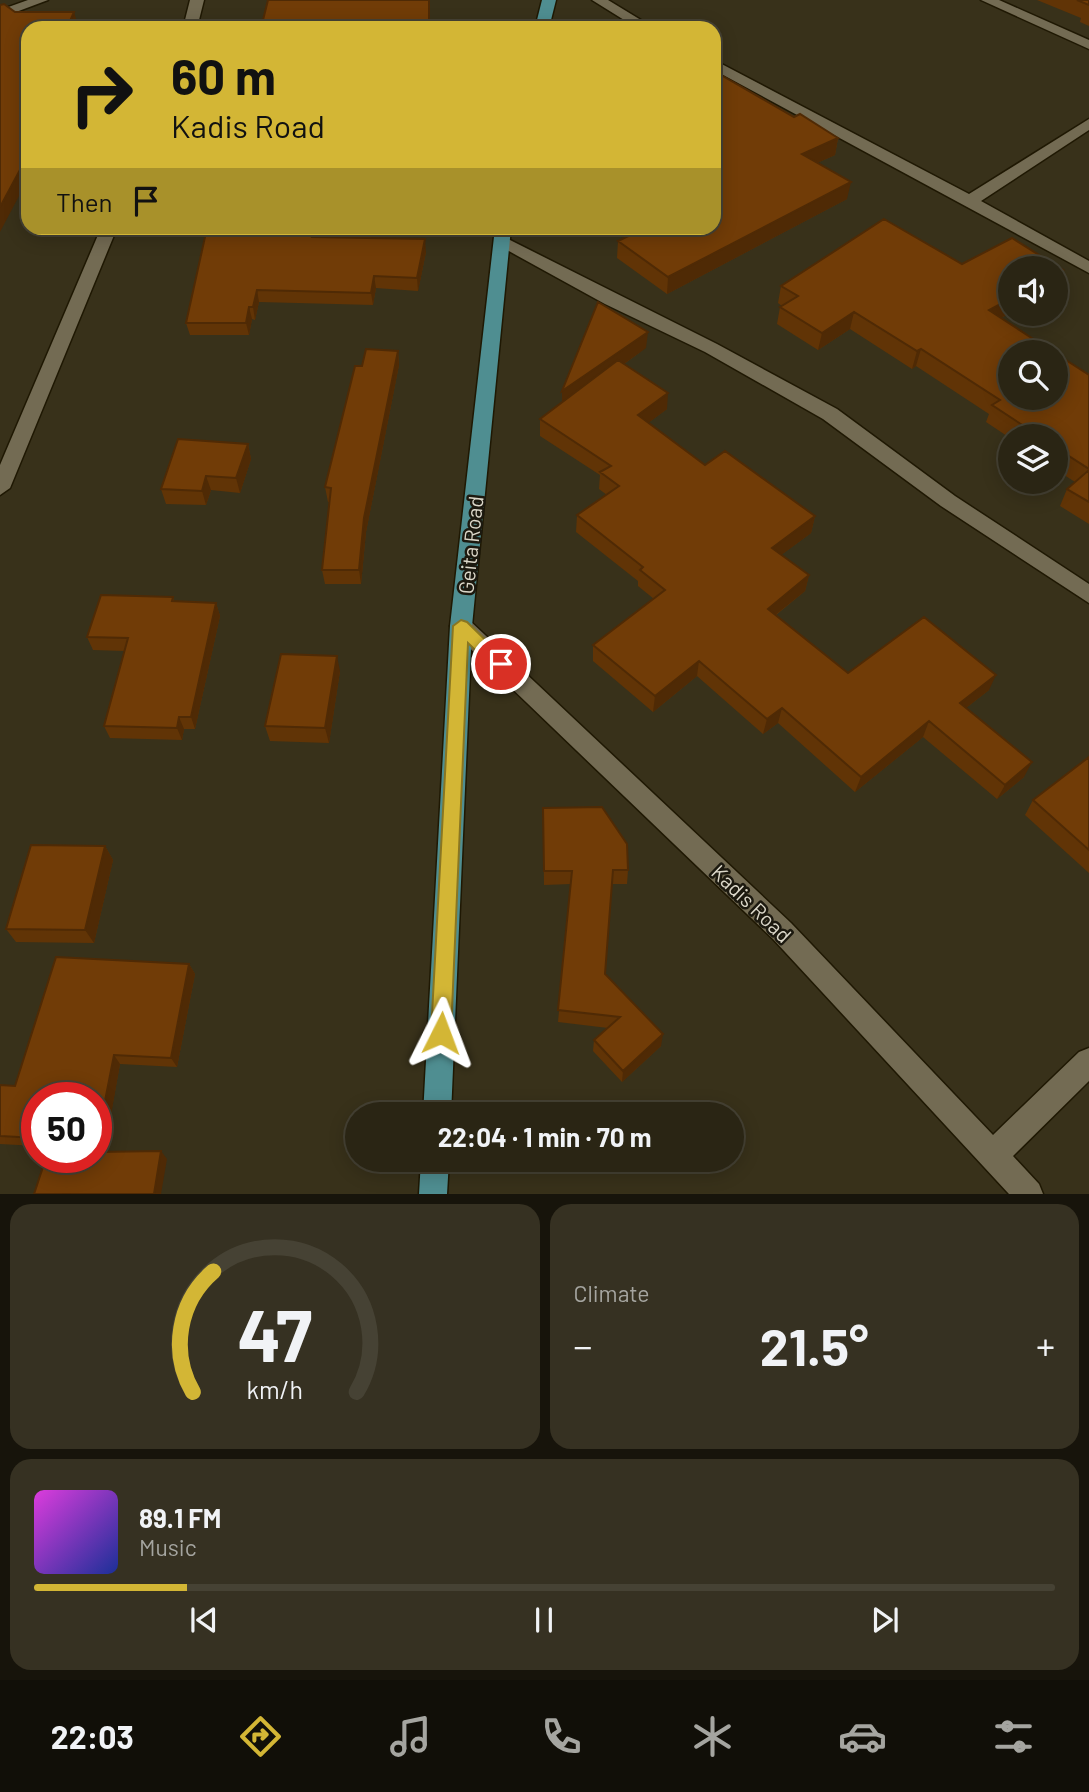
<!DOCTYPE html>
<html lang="en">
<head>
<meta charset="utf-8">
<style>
	body { margin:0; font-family:Barlow,sans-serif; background:#363122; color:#f1f3f6; height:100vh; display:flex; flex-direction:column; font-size:26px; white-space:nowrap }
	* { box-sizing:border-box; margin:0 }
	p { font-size:23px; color:#a5a5a0 }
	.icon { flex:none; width:38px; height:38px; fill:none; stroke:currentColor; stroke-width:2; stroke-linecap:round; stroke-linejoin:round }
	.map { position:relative; height:1194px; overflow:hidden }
	.drawer { display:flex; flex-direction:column; gap:10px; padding:10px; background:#17140b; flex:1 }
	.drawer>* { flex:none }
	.guide { position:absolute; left:21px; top:21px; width:700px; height:214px; border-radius:21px; box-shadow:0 4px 18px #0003,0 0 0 2px #464234; background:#d3b635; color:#111; overflow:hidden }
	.tools { position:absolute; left:998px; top:256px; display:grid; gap:14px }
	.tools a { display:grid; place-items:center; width:70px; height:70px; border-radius:50%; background:#2a2514; box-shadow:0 4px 18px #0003,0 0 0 2px #464234; font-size:35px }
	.speed { position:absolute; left:21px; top:1082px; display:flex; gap:14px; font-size:35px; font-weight:700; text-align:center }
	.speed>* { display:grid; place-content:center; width:91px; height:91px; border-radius:50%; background:#2a2514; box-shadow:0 4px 18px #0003,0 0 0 2px #464234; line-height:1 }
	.speed .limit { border:10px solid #d22; background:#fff; color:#111 }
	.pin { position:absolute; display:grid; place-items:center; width:60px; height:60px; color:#fff; margin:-30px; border:4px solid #fff; border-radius:50%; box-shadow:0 2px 7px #0007 }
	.me { position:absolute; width:77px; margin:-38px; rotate:3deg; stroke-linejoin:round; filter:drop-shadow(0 0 5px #0008) }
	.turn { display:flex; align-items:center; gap:24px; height:147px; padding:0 35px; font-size:32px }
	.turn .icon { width:91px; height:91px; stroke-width:2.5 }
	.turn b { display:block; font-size:49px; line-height:60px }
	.then { display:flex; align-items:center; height:66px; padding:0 35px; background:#0003; gap:14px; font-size:26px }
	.big { font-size:52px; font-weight:700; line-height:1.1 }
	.drawer .card { flex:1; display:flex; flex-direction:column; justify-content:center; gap:10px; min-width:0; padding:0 24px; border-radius:21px; background:#363122 }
	.drawer .dial { align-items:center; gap:0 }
	.dial svg { height:182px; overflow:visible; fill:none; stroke:#464234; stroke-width:7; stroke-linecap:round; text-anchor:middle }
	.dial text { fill:#f1f3f6; stroke:none }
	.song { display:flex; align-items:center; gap:21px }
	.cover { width:84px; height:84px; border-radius:10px; background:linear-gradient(135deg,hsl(300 70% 55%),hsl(230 70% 35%)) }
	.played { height:7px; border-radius:4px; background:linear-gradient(90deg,#d3b635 15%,#464234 15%) }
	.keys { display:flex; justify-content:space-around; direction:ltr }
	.heat { display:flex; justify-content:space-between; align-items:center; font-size:38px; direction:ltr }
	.drawer .tiles { flex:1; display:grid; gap:10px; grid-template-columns:1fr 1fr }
	.card:last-child { grid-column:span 2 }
	.trip { position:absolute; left:345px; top:1102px; width:399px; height:70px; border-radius:35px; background:#2a2514; box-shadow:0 4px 18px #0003,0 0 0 2px #464234; font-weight:700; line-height:70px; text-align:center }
	.tabs { display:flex; height:112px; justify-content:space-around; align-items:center; background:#110f08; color:#a5a5a0 }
	.tabs .icon { width:49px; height:49px }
	.tabs .active { color:#d3b635 }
	.tabs b { font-size:32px; color:#f1f3f6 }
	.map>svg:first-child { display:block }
</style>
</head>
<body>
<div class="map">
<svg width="1089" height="1194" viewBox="0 0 1089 1194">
	<rect width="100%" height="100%" fill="#38311a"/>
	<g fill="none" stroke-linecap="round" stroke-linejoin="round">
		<g stroke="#1f1803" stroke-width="3">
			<path id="minor" d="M28,0H48L0,18V10Z
				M190,0H204L197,28H183Z
				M592,0H608L654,28H637Z
				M981,0H999L1089,40V49Z
				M714,60L969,194L1089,119V130L981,201L1089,261V273L714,70Z
				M101,228H117L10,488L0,495V465Z
				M502,236L717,344L837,409L955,496L1089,584V603L941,506L823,419L705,352L605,304L496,244L494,241Z
				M461,618L469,620L791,923L993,1135L1079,1052L1089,1048V1081L1013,1156L1039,1184L1043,1194H1009L773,939L453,632L450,626L453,620Z"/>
		</g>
		<g stroke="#1f1803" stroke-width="3">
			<path id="major" d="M542,0H556L549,28H535Z
				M495,228H511L472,626L451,1115H423L450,626Z
				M421,1160H449L447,1194H419Z"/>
		</g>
		<use href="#minor" fill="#736b53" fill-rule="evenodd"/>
		<use href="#major" fill="#4f8e91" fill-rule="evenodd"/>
	</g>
	<path fill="#613406" d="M1037,0H1089V26L1080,22L1081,18Z
		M794,117L838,138L835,155L817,163L847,199L667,294L617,258L618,241L714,228Z
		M209,228H318L316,237L426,252L418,291L376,288L373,305L259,302L255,320L252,319L249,335H190L186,323Z
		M962,264L1056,287L1001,318L1089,375V524L1060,506L1067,489L1075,482L1055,469V436H1010V438L986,422L989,414L916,366L912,369L850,329L818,350L777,324L780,307L782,306L778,303L781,286Z
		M646,348L624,364L667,409L648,423L705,465L815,516L811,533L781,555L809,575L805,591L776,615L848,673L989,690L966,708L1024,777L997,799L923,737L855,792L778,723L763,734L697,676L653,712L593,661V645L654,599L638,586V581L576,532L577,515L607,495L599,489L600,475L540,436V419Z
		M398,351L399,365L366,532L361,584H325L322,570L330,502H328L325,487L362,366Z
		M248,444L251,459L240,493L211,490L206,505L166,504L161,489Z
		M173,597L174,602L216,603L220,616L195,729H184L182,740L110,738L104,726L125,651L93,650L87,637Z
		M340,671L329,743L270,741L265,726Z
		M1089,757V873L1025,815L1033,800Z
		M543,808L628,870L627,884H612L605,974L661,1046L622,1082L593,1051L594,1040L608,1028L558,1022L571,884L544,885Z
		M105,846L113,860L94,943L16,942L6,929Z
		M189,964L195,974L177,1067L120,1064L104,1152L167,1159L50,1163L96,1157L37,1097V1146L0,1144V1085L15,1086Z"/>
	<path fill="#4f2a05" d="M74,12L78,25L77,28H67Z
		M838,138L835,155L799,171L802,154Z
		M28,155V179L0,232V207Z
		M851,182L847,199L667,294L668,277Z
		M314,228H318L314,249L312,237Z
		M425,239L426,252L418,291L417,278Z
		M1063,270L1056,287H1055V274Z
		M374,276L376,288L373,305L371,293Z
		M257,290L259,302L255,320L253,307Z
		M1010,299V313L983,327L989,310Z
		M249,307L252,319L249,335L246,323Z
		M854,312L850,329L818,350L822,333Z
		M648,332L646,348L562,408V391Z
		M921,349L916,366L912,369L917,351Z
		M398,351L399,365L366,532L361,584L359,570L364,518Z
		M668,393L667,409L636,432L638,415Z
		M248,444L251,459L240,493L236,478Z
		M206,476L211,490L206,505L202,491Z
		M815,516L811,533L769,564L772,548Z
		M809,575L805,591L764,624L768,609Z
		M216,603L220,616L195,729L191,717Z
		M337,656L340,671L329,743L325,728Z
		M699,661L697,676L653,712L655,696Z
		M996,675L989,690L953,718L960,703Z
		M782,708L778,723L763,734L767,719Z
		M179,717L184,729L182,740L177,728Z
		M929,721L923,737L855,792L861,777Z
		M1032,762L1024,777L997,799L1005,785Z
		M105,846L113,860L94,943L85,930Z
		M189,964L195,974L177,1067L171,1058Z
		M663,1034L661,1046L622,1082L623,1071Z
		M114,1055L120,1064L103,1160L96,1153V1147Z
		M161,1151L167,1159L161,1194H154Z"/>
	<path fill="#713c07" stroke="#4f2a05" stroke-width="2" d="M268,0H429V28H261Z
		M1077,0H1089V5Z
		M4,4L15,12H74L67,28H28V155L0,207V5Z
		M714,71L794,117L800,114L838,138L802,154L851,182L668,277L618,241L645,228H714Z
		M884,219L962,264L1012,238L1063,270L1055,274V268H1010V299L989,310L1053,352H1010V397H1055V353L1089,375V469L1055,447V436H1039L992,405L1000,400L921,349L917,351L854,312L822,333L780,307L798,296L781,286Z
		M209,228H314L312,237L425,239L417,278L374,276L371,293L257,290L253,307H249L246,323H186L205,237Z
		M598,302L648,332L562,391Z
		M366,349L398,351L364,518L359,570H322L331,488L325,487L355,366H362Z
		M618,360L668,393L638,415L705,465L725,451L815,516L772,548L809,575L768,609L848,673L924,617L996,675L960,703L1032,762L1005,785L929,721L861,777L782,708L767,719L699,661L655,696L593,645L665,590L640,570L643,567L577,515L619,486L600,472L611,466L540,419Z
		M178,439L248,444L236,478L206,476L202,491L161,489Z
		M1089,470V502L1067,489Z
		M101,595L173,597L172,601L216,603L191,717H179L177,728L104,726L128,638L87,637Z
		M281,654L337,656L325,728L265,726Z
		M1089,757V850L1033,800Z
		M602,807L627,844L628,870H613L605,974L663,1034L623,1071L594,1040L620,1017L558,1010L572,871H544L543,808Z
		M31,845L105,846L85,930L6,929Z
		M56,957L189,964L171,1058L114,1055L96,1147V1097H37V1138L0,1136V1085L15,1086Z
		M161,1151L154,1194H34L45,1161L50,1163L51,1157H96V1152Z"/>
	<path fill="#d3b635" stroke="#897622" stroke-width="2" d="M461,620L467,622L510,664L507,669H495L468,643L451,1033L448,1040L441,1043L434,1040L431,1033L453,626Z"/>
	<g text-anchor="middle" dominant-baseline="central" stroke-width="5" stroke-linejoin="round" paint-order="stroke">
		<g font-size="21" fill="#dcd8ca" stroke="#1c190f">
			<text transform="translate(470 545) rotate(-84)">Geita Road</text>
			<text transform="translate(752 903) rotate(44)">Kadis Road</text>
		</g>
	</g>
</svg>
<div class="tools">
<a><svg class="icon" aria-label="sound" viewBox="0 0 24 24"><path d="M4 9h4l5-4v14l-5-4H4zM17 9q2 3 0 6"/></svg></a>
<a><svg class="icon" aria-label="search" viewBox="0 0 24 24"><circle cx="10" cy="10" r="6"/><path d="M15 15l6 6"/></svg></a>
<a><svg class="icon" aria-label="layers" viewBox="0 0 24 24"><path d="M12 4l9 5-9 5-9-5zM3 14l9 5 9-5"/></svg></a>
</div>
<div class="speed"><div class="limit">50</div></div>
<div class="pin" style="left:501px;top:664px;background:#d93025"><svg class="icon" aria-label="arrive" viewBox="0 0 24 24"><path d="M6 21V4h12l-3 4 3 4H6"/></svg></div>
<svg class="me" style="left:441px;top:1033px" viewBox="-20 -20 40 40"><path d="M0-17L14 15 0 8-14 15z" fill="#d3b635" stroke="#fff" stroke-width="4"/></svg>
<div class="trip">22:04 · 1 min · 70 m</div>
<div class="guide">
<div class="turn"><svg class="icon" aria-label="right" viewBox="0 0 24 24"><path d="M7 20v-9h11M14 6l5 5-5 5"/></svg><div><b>60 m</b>Kadis Road</div></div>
<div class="then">Then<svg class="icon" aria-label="arrive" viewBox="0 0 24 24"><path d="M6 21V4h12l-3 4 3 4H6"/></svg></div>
</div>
</div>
<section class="drawer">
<div class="tiles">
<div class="card dial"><svg viewBox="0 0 100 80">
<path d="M14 69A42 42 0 1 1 86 69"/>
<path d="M14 69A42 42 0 0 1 23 16" stroke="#d3b635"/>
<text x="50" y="56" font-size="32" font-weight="700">47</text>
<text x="50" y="72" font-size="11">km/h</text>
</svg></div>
<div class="card"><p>Climate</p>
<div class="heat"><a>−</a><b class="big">21.5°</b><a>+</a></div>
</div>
<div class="card">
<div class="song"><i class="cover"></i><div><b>89.1 FM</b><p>Music</p></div></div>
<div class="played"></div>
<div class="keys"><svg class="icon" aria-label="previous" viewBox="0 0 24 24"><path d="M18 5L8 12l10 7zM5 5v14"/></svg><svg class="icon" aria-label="pause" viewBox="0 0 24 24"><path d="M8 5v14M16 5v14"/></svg><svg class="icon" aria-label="next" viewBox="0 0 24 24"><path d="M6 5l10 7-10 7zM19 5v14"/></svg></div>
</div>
</div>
</section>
<nav class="tabs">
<b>22:03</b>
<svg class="icon active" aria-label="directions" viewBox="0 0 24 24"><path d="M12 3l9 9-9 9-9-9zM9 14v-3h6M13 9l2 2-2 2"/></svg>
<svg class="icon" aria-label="music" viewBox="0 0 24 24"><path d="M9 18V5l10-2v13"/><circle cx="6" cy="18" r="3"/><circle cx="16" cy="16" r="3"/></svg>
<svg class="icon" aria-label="phone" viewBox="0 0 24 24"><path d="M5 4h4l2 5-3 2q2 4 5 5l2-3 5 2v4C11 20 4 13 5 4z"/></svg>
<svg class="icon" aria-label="climate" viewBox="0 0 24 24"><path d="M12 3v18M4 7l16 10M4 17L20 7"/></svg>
<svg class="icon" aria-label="car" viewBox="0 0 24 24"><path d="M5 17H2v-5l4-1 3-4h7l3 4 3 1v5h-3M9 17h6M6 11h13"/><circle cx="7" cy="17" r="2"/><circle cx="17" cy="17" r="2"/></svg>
<svg class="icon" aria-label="filters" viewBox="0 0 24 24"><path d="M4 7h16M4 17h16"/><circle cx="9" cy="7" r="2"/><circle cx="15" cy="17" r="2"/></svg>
</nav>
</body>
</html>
